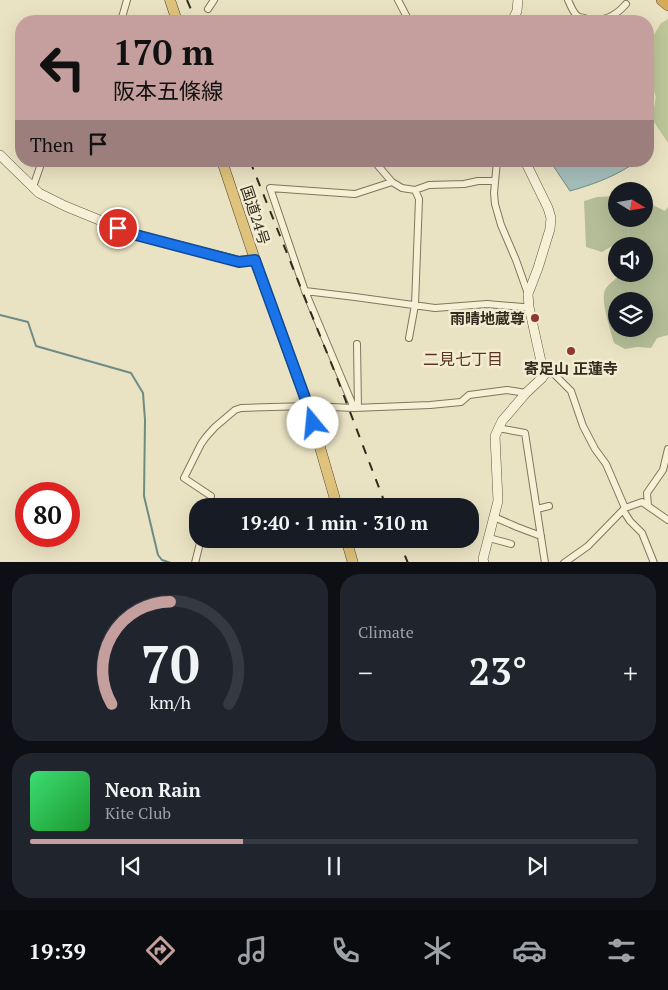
<!DOCTYPE html>
<html lang="en">
<head>
<meta charset="utf-8">
<style>
	body { margin:0; font-family:"PT Serif","Noto Sans JP",serif; background:#20242c; color:#f1f3f6; height:100vh; display:flex; flex-direction:column; font-size:19px; white-space:nowrap }
	* { box-sizing:border-box; margin:0 }
	p { font-size:16px; color:#9ea1a6 }
	.icon { flex:none; width:28px; height:28px; fill:none; stroke:currentColor; stroke-width:2; stroke-linecap:round; stroke-linejoin:round }
	.map { position:relative; height:562px; overflow:hidden }
	.sheet { display:flex; flex-direction:column; gap:12px; padding:12px; background:#0d0f14; flex:1 }
	.sheet>* { flex:none }
	.banner { position:absolute; left:15px; top:15px; width:639px; height:152px; border-radius:20px; box-shadow:0 5px 20px #0002; background:#c49f9d; color:#111; overflow:hidden }
	.needle { width:32px; rotate:101deg }
	.tools { position:absolute; left:608px; top:182px; display:grid; gap:10px }
	.tools a { display:grid; place-items:center; width:45px; height:45px; border-radius:50%; background:#171b24; box-shadow:0 5px 20px #0002; font-size:25px }
	.speed { position:absolute; left:15px; top:482px; display:flex; gap:10px; font-size:25px; font-weight:700; text-align:center }
	.speed>* { display:grid; place-content:center; width:65px; height:65px; border-radius:50%; background:#171b24; box-shadow:0 5px 20px #0002; line-height:1 }
	.speed .limit { border:8px solid #d22; background:#fff; color:#111 }
	.pin { position:absolute; display:grid; place-items:center; width:42px; height:42px; color:#fff; margin:-21px; border:2px solid #fff; border-radius:50%; box-shadow:0 1px 5px #0007 }
	.me { position:absolute; width:55px; margin:-28px; rotate:343deg; stroke-linejoin:round; filter:drop-shadow(0 0 4px #0008) }
	.turn { display:flex; align-items:center; gap:18px; height:105px; padding:0 15px; font-size:22px }
	.turn .icon { width:65px; height:65px; stroke-width:2.5 }
	.turn b { display:block; font-size:35px; line-height:42px }
	.then { display:flex; align-items:center; height:48px; padding:0 15px; background:#0003; gap:10px; font-size:19px }
	.big { font-size:38px; font-weight:800; line-height:1.1 }
	.sheet .tile { flex:1; display:flex; flex-direction:column; justify-content:center; gap:8px; min-width:0; padding:0 18px; border-radius:20px; background:#20242c }
	.sheet .dial { align-items:center; gap:0 }
	.dial svg { height:130px; overflow:visible; fill:none; stroke:#363941; stroke-width:7; stroke-linecap:round; text-anchor:middle }
	.dial text { fill:#f1f3f6; stroke:none }
	.song { display:flex; align-items:center; gap:15px }
	.cover { width:60px; height:60px; border-radius:8px; background:linear-gradient(135deg,hsl(140 70% 55%),hsl(130 70% 35%)) }
	.played { height:5px; border-radius:2px; background:linear-gradient(90deg,#c49f9d 35%,#363941 35%) }
	.keys { display:flex; justify-content:space-around; direction:ltr }
	.heat { display:flex; justify-content:space-between; align-items:center; font-size:28px; direction:ltr }
	.sheet .tiles { flex:1; display:grid; gap:12px; grid-template-columns:1fr 1fr }
	.tile:last-child { grid-column:span 2 }
	.trip { position:absolute; left:189px; top:498px; width:290px; height:50px; border-radius:20px; background:#171b24; box-shadow:0 5px 20px #0002; font-weight:800; line-height:50px; text-align:center }
	.tab-bar { display:flex; height:80px; justify-content:space-around; align-items:center; background:#090b0e; color:#9ea1a6 }
	.tab-bar .icon { width:35px; height:35px }
	.tab-bar .current { color:#c49f9d }
	.tab-bar b { font-size:22px; color:#f1f3f6 }
	.map>svg:first-child { display:block }
</style>
</head>
<body>
<div class="map">
<svg width="668" height="563" viewBox="0 0 668 563">
	<rect width="100%" height="100%" fill="#eae3c3"/>
	<path fill="#bdc798" d="M668,19V143L652,119L656,97L650,79L651,40L661,23Z"/>
	<path fill="#b4bd97" fill-rule="evenodd" d="M616,196V219H644V197L651,204L665,211L668,207V335L657,338L651,348L637,347L625,349L614,343C611,332 600,300 605,290C608,284 617,278 622,274H644V246H616V257L612,246L602,252L586,247L584,201L597,197ZM616,301H644V329H616Z"/>
	<path fill="#a5beb9" stroke="#6d8b86" d="M550,161H616L630,166C611,178 591,185 570,191Z"/>
	<g fill="none" stroke-linecap="round" stroke-linejoin="round">
		<path stroke="#6d8b86" stroke-width="2" d="M0,315L28,322L36,346L131,373L143,393L145,420L144,496L158,555L162,560L171,563"/>
		<g stroke="#83755b" stroke-width="8">
			<path id="minor" d="M398,0L409,21
				M568,0C571,6 573,14 579,17C579,17 586,18 587,19C602,22 616,16 626,4
				M208,9L214,0
				M121,21L127,0
				M374,161L392,182
				M497,161L494,193L495,204L501,225L516,260L528,294
				M33,187L42,161
				M305,291L355,297L435,308L487,304L523,307H529
				M409,338L415,305L419,199L415,190
				M357,344L358,408
				M544,375L551,373L554,374L571,391L583,426L595,449L606,464L625,508
				M354,408L305,291L270,188L355,194L392,182L402,188L415,190L429,185L464,184L478,181H495
				M498,428L525,433L545,563
				M208,506L211,496L184,478L201,444L206,437L215,427L235,410L241,408L308,406L354,408L430,405L461,402L469,395L507,390L526,393
				M648,506L647,493L663,470L668,449
				M537,509L549,506
				M623,510L630,521L642,533L654,563
				M494,517L517,527L541,536
				M489,538L511,544
				M195,563L201,539
				M564,563L588,546L625,508L642,502L668,520"/>
		</g>
		<g stroke="#65563f" stroke-width="10">
			<path id="secondary" d="M512,21L517,11L518,0
				M0,155L39,193L65,206L136,235L239,261L255,260
				M484,563L483,559L498,501L495,436L502,421L526,393L542,378L544,375L529,307L528,294L538,268L550,229L551,218L548,208L525,161"/>
		</g>
		<g stroke="#51432f" stroke-width="11">
			<path id="trunk" d="M170,0L177,21
				M222,161L255,260L308,406L337,506
				M346,539L353,563"/>
		</g>
		<g stroke="#51432f" stroke-width="12">
			<path id="motorway" d="M662,0L668,5"/>
		</g>
		<use href="#minor" stroke="#f6f0d6" stroke-width="6"/>
		<use href="#secondary" stroke="#f6f0d6" stroke-width="9"/>
		<use href="#trunk" stroke="#dfc37c" stroke-width="10"/>
		<use href="#motorway" stroke="#d3ab5a" stroke-width="11"/>
		<path stroke="#342b1e" stroke-width="2" stroke-dasharray="9 9" stroke-linecap="butt" d="M187,0L196,21
			M250,161L323,343L334,370L386,506
			M398,539L408,563"/>
	</g>
	<g fill="none" stroke-linecap="round" stroke-linejoin="round">
		<g stroke="#114b97" stroke-width="12">
			<path id="route" d="M118,228L136,235L239,262L255,260L308,406L313,423"/>
		</g>
		<use href="#route" stroke="#1a73e8" stroke-width="9"/>
	</g>
	<g fill="#8d3930" stroke="#f2ecd2" stroke-width="2">
		<circle cx="535" cy="318" r="5"/>
		<circle cx="571" cy="351" r="5"/>
	</g>
	<g text-anchor="middle" dominant-baseline="central" stroke-width="5" stroke-linejoin="round" paint-order="stroke">
		<g font-size="15" fill="#342b1e" stroke="#f2ecd2">
			<text transform="translate(256 215) rotate(72)">国道24号</text>
		</g>
		<g font-size="15" font-weight="bold" fill="#342b1e" stroke="#f2ecd2" text-anchor="end">
			<text x="525" y="318">雨晴地蔵尊</text>
			<text x="571" y="368" text-anchor="middle">寄足山 正蓮寺</text>
		</g>
		<g font-size="16" fill="#5d3421" stroke="#f2ecd2">
			<text x="463" y="359">二見七丁目</text>
		</g>
	</g>
</svg>
<div class="tools">
<a><svg class="needle" viewBox="-14 -14 28 28"><path d="M0-13l5 13h-10z" fill="#e53935"/><path d="M0 13l5-13h-10z" fill="#9ea1a6"/></svg></a>
<a><svg class="icon" aria-label="sound" viewBox="0 0 24 24"><path d="M4 9h4l5-4v14l-5-4H4zM17 9q2 3 0 6"/></svg></a>
<a><svg class="icon" aria-label="layers" viewBox="0 0 24 24"><path d="M12 4l9 5-9 5-9-5zM3 14l9 5 9-5"/></svg></a>
</div>
<div class="speed"><div class="limit">80</div></div>
<div class="pin" style="left:118px;top:228px;background:#d93025"><svg class="icon" aria-label="arrive" viewBox="0 0 24 24"><path d="M6 21V4h12l-3 4 3 4H6"/></svg></div>
<svg class="me" style="left:313px;top:423px" viewBox="-20 -20 40 40"><circle r="19" fill="#fff"/><path d="M0-13L10 11 0 6-10 11z" fill="#1a73e8"/></svg>
<div class="trip">19:40 · 1 min · 310 m</div>
<div class="banner">
<div class="turn"><svg class="icon" aria-label="left" viewBox="0 0 24 24"><path d="M17 20v-9H6M10 6l-5 5 5 5"/></svg><div><b>170 m</b>阪本五條線</div></div>
<div class="then">Then<svg class="icon" aria-label="arrive" viewBox="0 0 24 24"><path d="M6 21V4h12l-3 4 3 4H6"/></svg></div>
</div>
</div>
<section class="sheet">
<div class="tiles">
<div class="tile dial"><svg viewBox="0 0 100 80">
<path d="M14 69A42 42 0 1 1 86 69"/>
<path d="M14 69A42 42 0 0 1 50 6" stroke="#c49f9d"/>
<text x="50" y="56" font-size="32" font-weight="700">70</text>
<text x="50" y="72" font-size="11">km/h</text>
</svg></div>
<div class="tile"><p>Climate</p>
<div class="heat"><a>−</a><b class="big">23°</b><a>+</a></div>
</div>
<div class="tile">
<div class="song"><i class="cover"></i><div><b>Neon Rain</b><p>Kite Club</p></div></div>
<div class="played"></div>
<div class="keys"><svg class="icon" aria-label="previous" viewBox="0 0 24 24"><path d="M18 5L8 12l10 7zM5 5v14"/></svg><svg class="icon" aria-label="pause" viewBox="0 0 24 24"><path d="M8 5v14M16 5v14"/></svg><svg class="icon" aria-label="next" viewBox="0 0 24 24"><path d="M6 5l10 7-10 7zM19 5v14"/></svg></div>
</div>
</div>
</section>
<nav class="tab-bar">
<b>19:39</b>
<svg class="icon current" aria-label="directions" viewBox="0 0 24 24"><path d="M12 3l9 9-9 9-9-9zM9 14v-3h6M13 9l2 2-2 2"/></svg>
<svg class="icon" aria-label="music" viewBox="0 0 24 24"><path d="M9 18V5l10-2v13"/><circle cx="6" cy="18" r="3"/><circle cx="16" cy="16" r="3"/></svg>
<svg class="icon" aria-label="phone" viewBox="0 0 24 24"><path d="M5 4h4l2 5-3 2q2 4 5 5l2-3 5 2v4C11 20 4 13 5 4z"/></svg>
<svg class="icon" aria-label="climate" viewBox="0 0 24 24"><path d="M12 3v18M4 7l16 10M4 17L20 7"/></svg>
<svg class="icon" aria-label="car" viewBox="0 0 24 24"><path d="M5 17H2v-5l4-1 3-4h7l3 4 3 1v5h-3M9 17h6M6 11h13"/><circle cx="7" cy="17" r="2"/><circle cx="17" cy="17" r="2"/></svg>
<svg class="icon" aria-label="filters" viewBox="0 0 24 24"><path d="M4 7h16M4 17h16"/><circle cx="9" cy="7" r="2"/><circle cx="15" cy="17" r="2"/></svg>
</nav>
</body>
</html>
